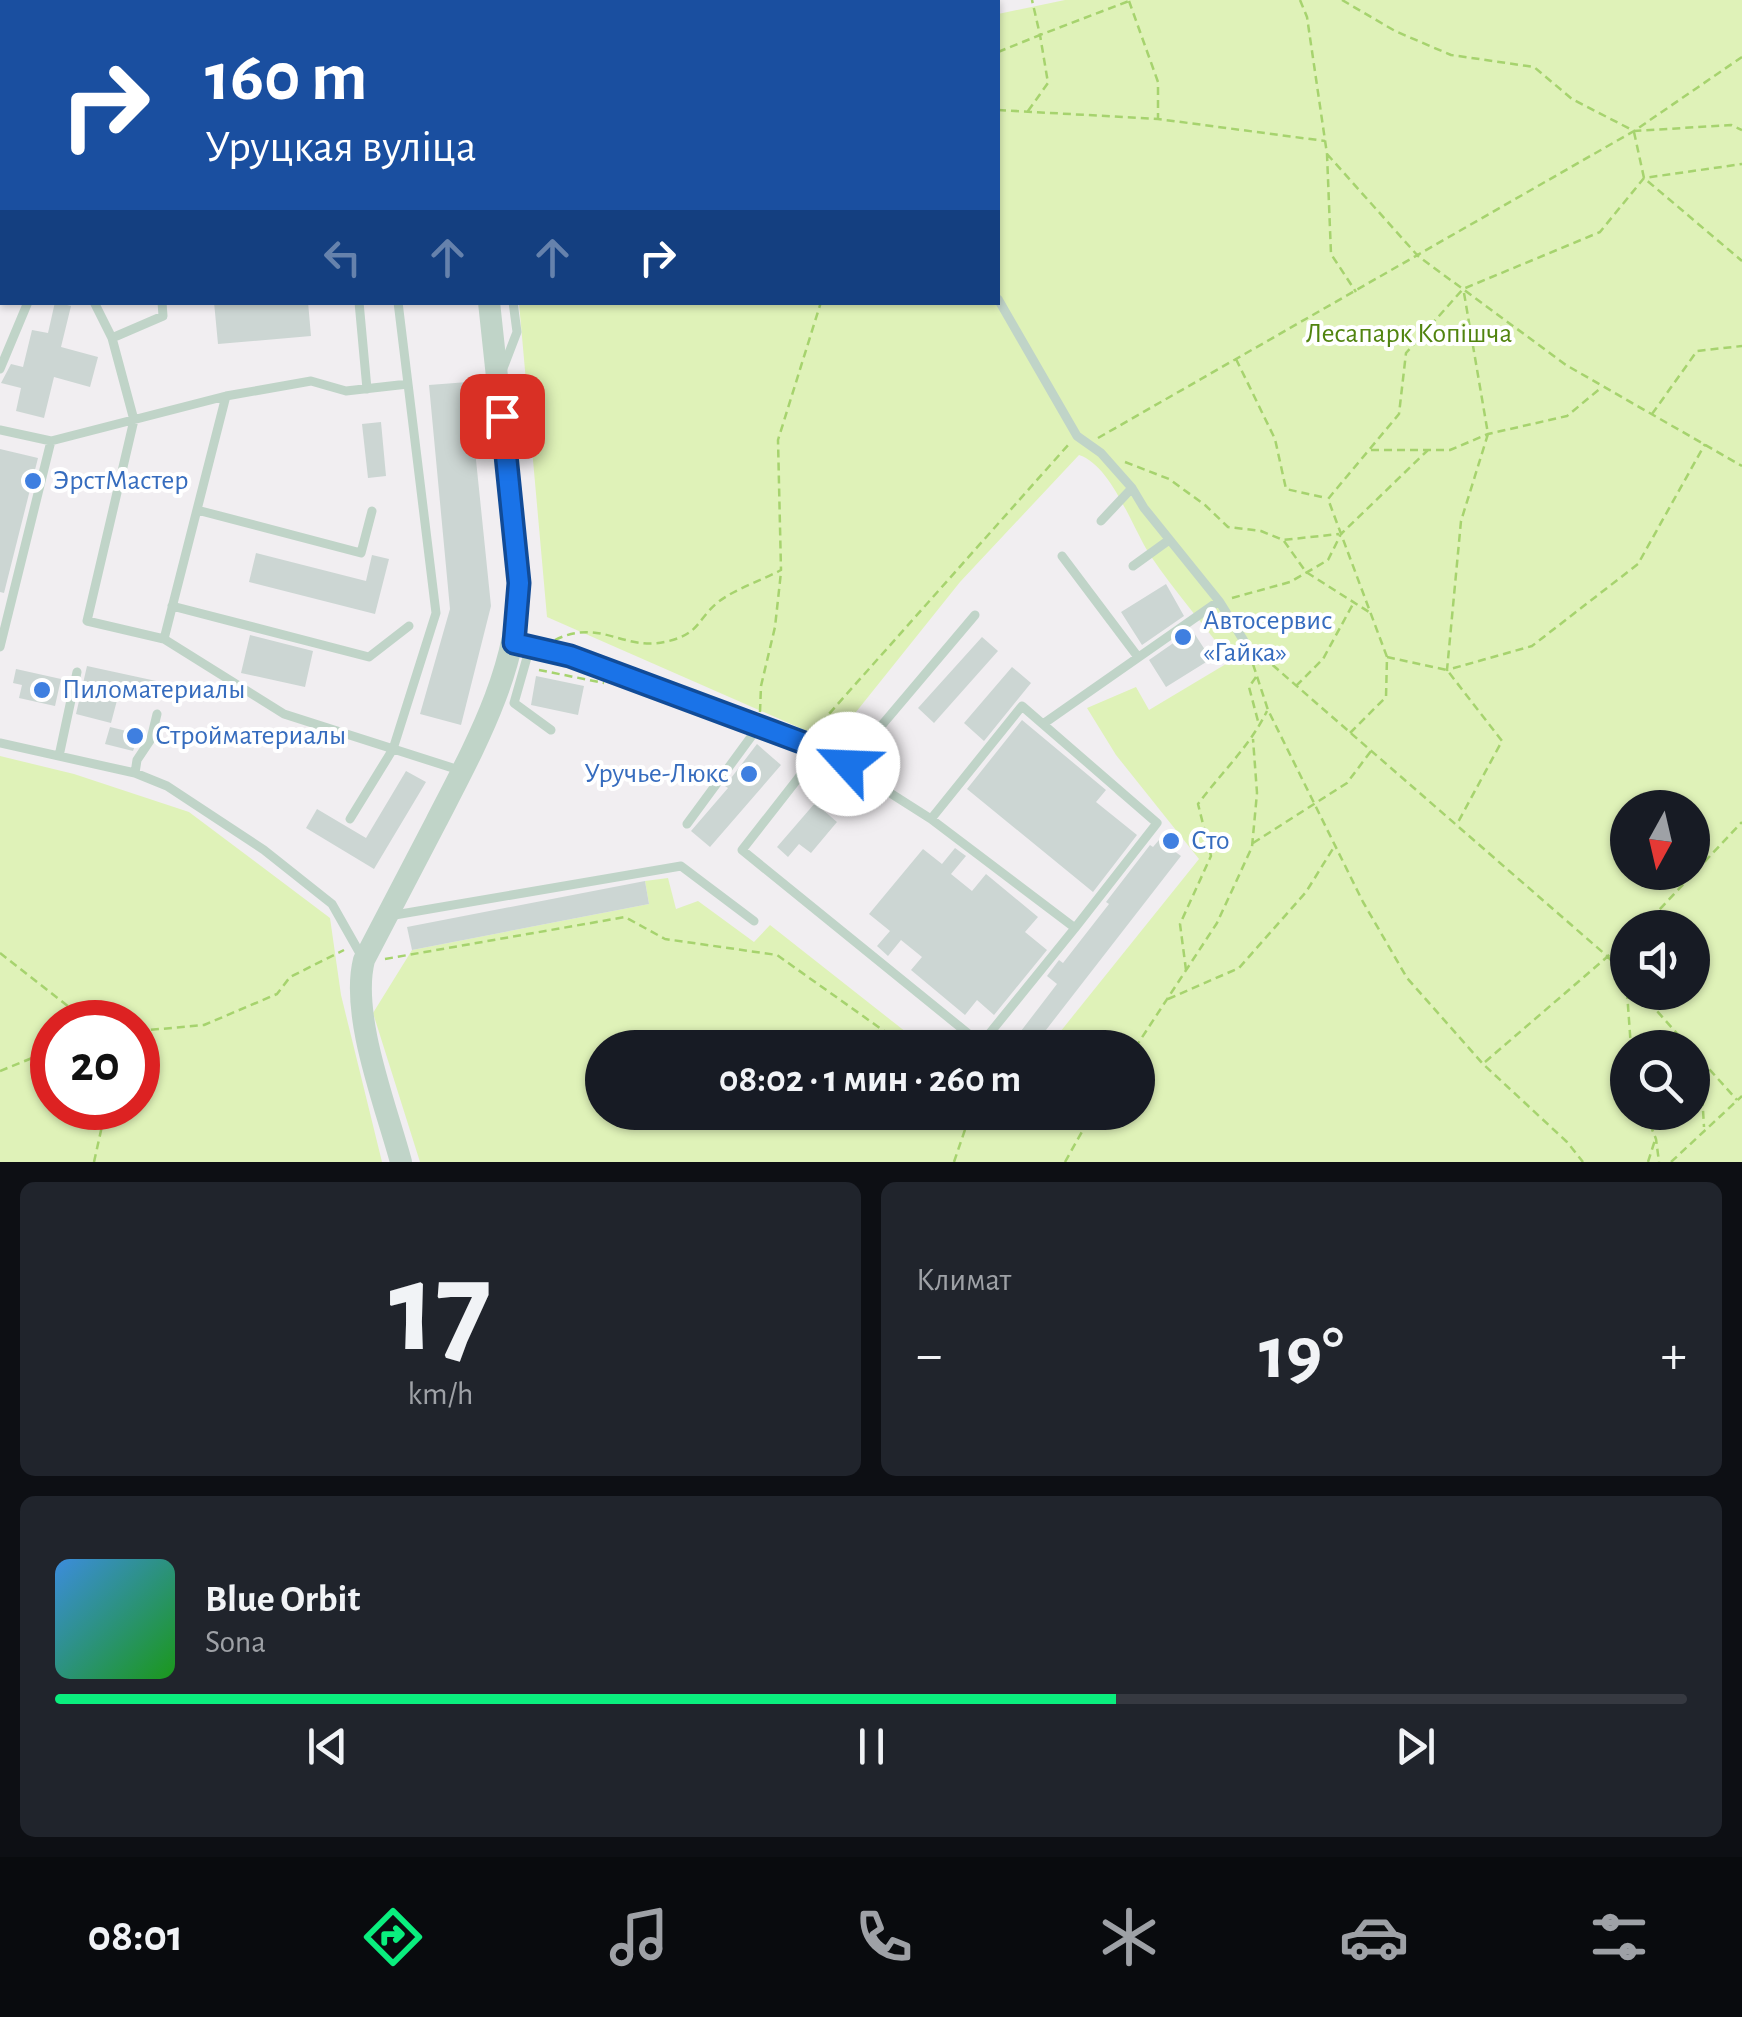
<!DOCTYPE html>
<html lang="ru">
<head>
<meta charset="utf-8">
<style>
	body { margin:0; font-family:"Alegreya Sans",sans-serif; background:#20242c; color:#f1f3f6; height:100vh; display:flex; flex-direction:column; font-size:38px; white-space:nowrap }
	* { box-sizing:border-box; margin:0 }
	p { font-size:32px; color:#9ea1a6 }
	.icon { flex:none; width:55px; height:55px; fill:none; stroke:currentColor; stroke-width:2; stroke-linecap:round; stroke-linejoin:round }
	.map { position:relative; height:1162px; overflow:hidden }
	.drawer { display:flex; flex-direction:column; gap:20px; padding:20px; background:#0d0f14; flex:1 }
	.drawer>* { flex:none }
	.hud { position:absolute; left:0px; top:0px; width:1000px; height:305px; box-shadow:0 2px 8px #0004; background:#1a4fa0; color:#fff; overflow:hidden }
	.needle { width:65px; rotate:188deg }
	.buttons { position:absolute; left:1610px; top:790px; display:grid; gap:20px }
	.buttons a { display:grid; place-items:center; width:100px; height:100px; border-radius:50%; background:#171b24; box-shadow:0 2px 8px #0004; font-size:50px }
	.speed { position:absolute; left:30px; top:1000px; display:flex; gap:20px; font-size:50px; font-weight:700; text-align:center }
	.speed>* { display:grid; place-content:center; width:130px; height:130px; border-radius:50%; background:#171b24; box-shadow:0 2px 8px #0004; line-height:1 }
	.speed .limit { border:15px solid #d22; background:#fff; color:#111 }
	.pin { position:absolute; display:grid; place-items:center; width:85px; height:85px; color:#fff; margin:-42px; border-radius:20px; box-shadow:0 5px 15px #0006 }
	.me { position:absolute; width:110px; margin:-55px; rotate:295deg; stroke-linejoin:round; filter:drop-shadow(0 0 8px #0008) }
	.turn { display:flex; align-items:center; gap:35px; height:210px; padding:0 40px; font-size:45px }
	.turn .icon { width:130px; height:130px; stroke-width:2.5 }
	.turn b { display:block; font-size:70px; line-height:85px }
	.lanes { display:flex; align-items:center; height:95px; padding:0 40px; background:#0003; justify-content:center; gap:50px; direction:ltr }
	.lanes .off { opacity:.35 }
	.big { font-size:75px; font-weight:600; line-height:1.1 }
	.drawer .card { flex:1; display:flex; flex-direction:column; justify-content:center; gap:15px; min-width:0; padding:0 35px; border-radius:15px; background:#20242c }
	.drawer .dial { align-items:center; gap:0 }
	.dial b { font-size:130px; line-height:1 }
	.song { display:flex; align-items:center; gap:30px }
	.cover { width:120px; height:120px; border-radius:15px; background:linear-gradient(135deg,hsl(210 70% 55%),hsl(120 70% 35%)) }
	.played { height:10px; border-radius:5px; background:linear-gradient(90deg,#0aee7e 65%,#363941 65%) }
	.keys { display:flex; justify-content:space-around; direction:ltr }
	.heat { display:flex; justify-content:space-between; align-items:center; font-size:55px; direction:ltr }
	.drawer .tiles { flex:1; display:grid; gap:20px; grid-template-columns:1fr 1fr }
	.card:last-child { grid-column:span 2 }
	.trip { position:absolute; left:585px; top:1030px; width:570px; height:100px; border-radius:50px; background:#171b24; box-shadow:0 2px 8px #0004; font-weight:600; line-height:100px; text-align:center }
	.tabs { display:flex; height:160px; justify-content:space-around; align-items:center; background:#090b0e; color:#9ea1a6 }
	.tabs .icon { width:70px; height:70px }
	.tabs .on { color:#0aee7e }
	.tabs b { font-size:45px; color:#f1f3f6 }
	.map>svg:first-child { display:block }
</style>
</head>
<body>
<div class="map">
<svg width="1742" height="1162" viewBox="0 0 1742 1162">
	<rect width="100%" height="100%" fill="#f1eef1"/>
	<path fill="#fde5ee" d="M0,0H280L2,2L0,134Z"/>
	<path fill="#dff2b8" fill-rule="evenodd" d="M1065,0H1742V1162H420L373,1013L412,950L649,904L645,881L668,878L676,909L698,901L754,942L770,925L925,1047L602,1048V1112H1138V1048L1048,1047L1199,859L1116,755L1087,708L1136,687L1149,710L1231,661C1205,626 1175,592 1150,555C1132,527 1111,465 1079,455L960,582L832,742L547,617L519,303L998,302V14ZM1628,808H1692V872H1628ZM1628,928H1692V992H1628ZM1628,1048H1692V1112H1628Z
		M0,756L74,774L189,812L330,918L341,995L382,1162H0ZM52,1022H138V1108H52Z"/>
	<path fill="#ccd6d3" d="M55,302L71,306L61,347L98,357L90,387L54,377L44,418L16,411L21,388L1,383L11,364L23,367L32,330L48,333Z
		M214,302H308L311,336L218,344Z
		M468,382L491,606L461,725L420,714L450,609L429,385Z
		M381,422L386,476L368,478L362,424Z
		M0,449L38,458L4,593L0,592Z
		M256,553L366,581L372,555L389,559L375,614L249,582Z
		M1166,584L1184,616L1142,645L1121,612Z
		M1192,630L1211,659L1166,687L1149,660Z
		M250,635L313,651L305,687L241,673Z
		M982,637L998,651L934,723L918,708Z
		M87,666L170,684L167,700L120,689L111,723L76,714Z
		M1012,667L1031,683L984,741L964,723Z
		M16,669L61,679L55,706L19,698L22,685L13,683Z
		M536,676L584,686L578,715L531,705Z
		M1022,720L1106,790L1096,802L1137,835L1093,892L967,789Z
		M110,727L139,734L133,751L105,744Z
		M757,744L781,765L710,847L691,831L728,788L725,786Z
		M406,771L426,782L374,869L306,828L317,809L366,838Z
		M815,803L837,822L811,853L799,844L788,857L777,847Z
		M1159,840L1181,856L1032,1048H1008L1057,984L1047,976L1059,960L1063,963L1109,904L1106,902L1150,845L1153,847Z
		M955,848L966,856L951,874L972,891L986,874L1038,917L1025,932L1047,950L994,1015L977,1000L965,1015L911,970L922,957L901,940L888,956L877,946L890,931L869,914L923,849L942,864Z
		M645,881L649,904L412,950L407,927Z"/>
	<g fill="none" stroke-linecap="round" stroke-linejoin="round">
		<path stroke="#a6d36e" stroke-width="2.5" stroke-dasharray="8 5" stroke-linecap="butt" d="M429,0V2
			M932,0V2
			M1300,0L1307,17L1327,154L1331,254L1356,292
			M1342,0L1395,31L1451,55L1534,67L1572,99L1634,131L1731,125L1742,130
			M1129,1L1158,82V119
			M18,2L22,0
			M934,2L947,0
			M0,14L2,13
			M998,52L1040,35L1032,0
			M998,110L1158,119L1325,141
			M1028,111L1048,83L1040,35L1129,1
			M1634,132L1644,178L1742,261
			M1327,154L1418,256L1566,365L1742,466
			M1464,293L1488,434L1461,521L1447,670L1532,646L1638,564L1705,444
			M1236,359L1275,439L1286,489L1326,498
			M1652,414L1697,351L1742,346
			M1098,438L1634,131L1742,57
			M1371,450H1450L1488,434L1567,416L1602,387
			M1125,462L1169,479L1205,505L1228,527L1261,531L1283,540L1339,534
			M1284,541L1306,572L1369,612
			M1232,598L1290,582L1328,560L1341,534L1428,450
			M555,640C601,617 624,653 669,641C700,633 697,620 717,603C734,589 761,581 781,570L778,440L821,302
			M1253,648L1607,956L1628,978
			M1249,652L1268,710L1363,902L1407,978L1483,1064L1567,1142L1583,1162
			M1387,657L1447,670L1502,741L1457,824
			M539,670L604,683
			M1256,677L1249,687L1259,725
			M1296,686L1323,659L1353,604
			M760,712L761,686L775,627L781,572
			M812,733L1069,444
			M1350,733L1386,697L1387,657L1328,499L1399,414L1406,353L1463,289L1600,232L1644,178L1742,164
			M1253,843L1347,783L1371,751
			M1642,928L1742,822
			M0,953L69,1007L77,1022
			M385,959L625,917L665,939L777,955L908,1048
			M1186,970L1180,924L1211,856L1198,804C1221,773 1250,746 1267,711
			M1626,978L1631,1048
			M1640,992L1690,1048
			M1168,999L1239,968L1306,892L1334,847
			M138,1031L204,1025L277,994L290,977L344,950
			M1135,1048L1217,923L1252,847L1257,793L1253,739
			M1692,1050L1737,1100
			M1700,1059L1704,1127
			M1485,1062L1628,939
			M0,1071L52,1050
			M1645,1112L1656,1139L1659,1162
			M94,1162L106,1108
			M954,1162L971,1112
			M1065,1162L1093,1112
			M1648,1162L1655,1140
			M1671,1162L1742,1096"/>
		<path stroke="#c0d4c8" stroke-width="9" d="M165,0L166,2
			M48,2L52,0
			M528,2L539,0
			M677,2L688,0
			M799,2L810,0
			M915,2L916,0
			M0,34L2,32
			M0,121L2,119
			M0,170L2,168
			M0,199L2,198
			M998,299L1077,436L1101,453L1132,488L1144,508L1219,601L1244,641
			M94,302L112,338L163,316L162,302
			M359,302L367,389
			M112,338L134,420L87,621L164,639
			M0,369L28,302
			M502,371L517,332L513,302
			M226,396L164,639L284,714L459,770
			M0,430L51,441L226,396L311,381L346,391L408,384
			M197,510L361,553L372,511
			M1101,521L1132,488
			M1062,556L1138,657
			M1133,566L1169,540
			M172,606L369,657L409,626
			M514,643L570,656L821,749L931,819L1075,928L981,1044L742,850L821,749
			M0,647L51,441
			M530,647L514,703L551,730
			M1043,724L1219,601
			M0,743L135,773L167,786L264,850L332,904L362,957
			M59,756L77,672
			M849,764L975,615
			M135,773L137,760L151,739L157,714
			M350,819L393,749L436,613L398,302
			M931,819L1022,706L1157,823L1075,928
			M687,824L759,726
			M389,916L681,866L754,921"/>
		<path stroke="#c0d4c8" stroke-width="22" d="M450,0V2
			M401,1162C386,1106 350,1015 364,960C388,914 412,868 436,822C475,746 518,670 519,583L489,302"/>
	</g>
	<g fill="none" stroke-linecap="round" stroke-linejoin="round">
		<g stroke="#114b97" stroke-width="25">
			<path id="route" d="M502,416L519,583L514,643L570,656L812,746L848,764"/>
		</g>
		<use href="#route" stroke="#1a73e8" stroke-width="18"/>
	</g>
	<g fill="#3f7fe0" stroke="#fff" stroke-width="4">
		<circle cx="33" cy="481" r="10"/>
		<circle cx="1183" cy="637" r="10"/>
		<circle cx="42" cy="690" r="10"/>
		<circle cx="135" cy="736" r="10"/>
		<circle cx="749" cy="774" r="10"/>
		<circle cx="1171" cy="841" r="10"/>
	</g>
	<g text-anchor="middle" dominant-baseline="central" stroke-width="8" stroke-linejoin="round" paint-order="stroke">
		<g font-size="28" fill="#51840f" stroke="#fff">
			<text x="1409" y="334">Лесапарк Копішча</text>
		</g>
		<g font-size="28" fill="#366cbe" stroke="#fff" text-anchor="start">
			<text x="53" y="481">ЭрстМастер</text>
			<text x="1203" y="621">Автосервис<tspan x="1203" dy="32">«Гайка»</tspan></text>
			<text x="62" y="690">Пиломатериалы</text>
			<text x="155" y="736">Стройматериалы</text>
			<text x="729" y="774" text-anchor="end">Уручье-Люкс</text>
			<text x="1191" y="841">Сто</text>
		</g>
	</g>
</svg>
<div class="buttons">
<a><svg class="needle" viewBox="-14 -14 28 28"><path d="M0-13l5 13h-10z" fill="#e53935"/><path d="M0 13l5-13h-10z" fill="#9ea1a6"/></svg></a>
<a><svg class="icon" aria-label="sound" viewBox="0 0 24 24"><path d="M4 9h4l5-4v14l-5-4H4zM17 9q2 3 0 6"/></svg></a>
<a><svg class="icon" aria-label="search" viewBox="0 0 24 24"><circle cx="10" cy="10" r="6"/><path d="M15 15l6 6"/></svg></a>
</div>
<div class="speed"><div class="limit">20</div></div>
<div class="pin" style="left:502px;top:416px;background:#d93025"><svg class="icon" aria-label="arrive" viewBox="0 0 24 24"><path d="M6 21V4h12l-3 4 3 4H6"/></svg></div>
<svg class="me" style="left:848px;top:764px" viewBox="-20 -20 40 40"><circle r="19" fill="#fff"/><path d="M0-13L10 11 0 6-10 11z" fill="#1a73e8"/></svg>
<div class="trip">08:02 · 1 мин · 260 m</div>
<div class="hud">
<div class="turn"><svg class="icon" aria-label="right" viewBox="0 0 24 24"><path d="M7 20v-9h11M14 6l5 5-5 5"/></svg><div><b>160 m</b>Уруцкая вуліца</div></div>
<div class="lanes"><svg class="icon off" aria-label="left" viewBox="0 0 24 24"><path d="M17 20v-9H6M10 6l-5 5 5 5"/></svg><svg class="icon off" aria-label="ahead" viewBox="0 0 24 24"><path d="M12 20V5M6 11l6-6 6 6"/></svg><svg class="icon off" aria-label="ahead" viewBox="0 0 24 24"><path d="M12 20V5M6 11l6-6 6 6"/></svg><svg class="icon" aria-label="right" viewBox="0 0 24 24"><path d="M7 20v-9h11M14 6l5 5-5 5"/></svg></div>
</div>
</div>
<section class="drawer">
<div class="tiles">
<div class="card dial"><b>17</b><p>km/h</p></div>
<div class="card"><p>Климат</p>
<div class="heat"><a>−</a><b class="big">19°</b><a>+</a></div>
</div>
<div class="card">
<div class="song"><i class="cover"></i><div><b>Blue Orbit</b><p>Sona</p></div></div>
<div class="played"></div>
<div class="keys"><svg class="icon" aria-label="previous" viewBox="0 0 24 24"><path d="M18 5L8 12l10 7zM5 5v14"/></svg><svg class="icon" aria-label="pause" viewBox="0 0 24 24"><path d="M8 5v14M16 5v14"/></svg><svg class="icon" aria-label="next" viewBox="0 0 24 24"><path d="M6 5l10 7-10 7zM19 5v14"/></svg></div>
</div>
</div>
</section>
<nav class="tabs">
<b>08:01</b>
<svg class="icon on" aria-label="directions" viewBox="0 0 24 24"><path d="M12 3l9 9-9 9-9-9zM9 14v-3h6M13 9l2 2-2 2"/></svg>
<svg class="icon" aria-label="music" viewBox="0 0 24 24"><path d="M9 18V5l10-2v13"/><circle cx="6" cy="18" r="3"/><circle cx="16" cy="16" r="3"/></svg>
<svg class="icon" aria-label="phone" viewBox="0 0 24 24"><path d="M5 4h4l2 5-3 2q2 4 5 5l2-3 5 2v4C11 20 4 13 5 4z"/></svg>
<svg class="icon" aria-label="climate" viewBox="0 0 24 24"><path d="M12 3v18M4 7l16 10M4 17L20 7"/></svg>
<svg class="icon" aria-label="car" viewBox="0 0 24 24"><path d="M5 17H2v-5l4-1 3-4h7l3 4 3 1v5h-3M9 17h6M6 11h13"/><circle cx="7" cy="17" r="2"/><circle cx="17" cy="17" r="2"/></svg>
<svg class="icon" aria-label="filters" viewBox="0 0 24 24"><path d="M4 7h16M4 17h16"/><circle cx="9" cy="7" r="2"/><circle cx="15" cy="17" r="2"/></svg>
</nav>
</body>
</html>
